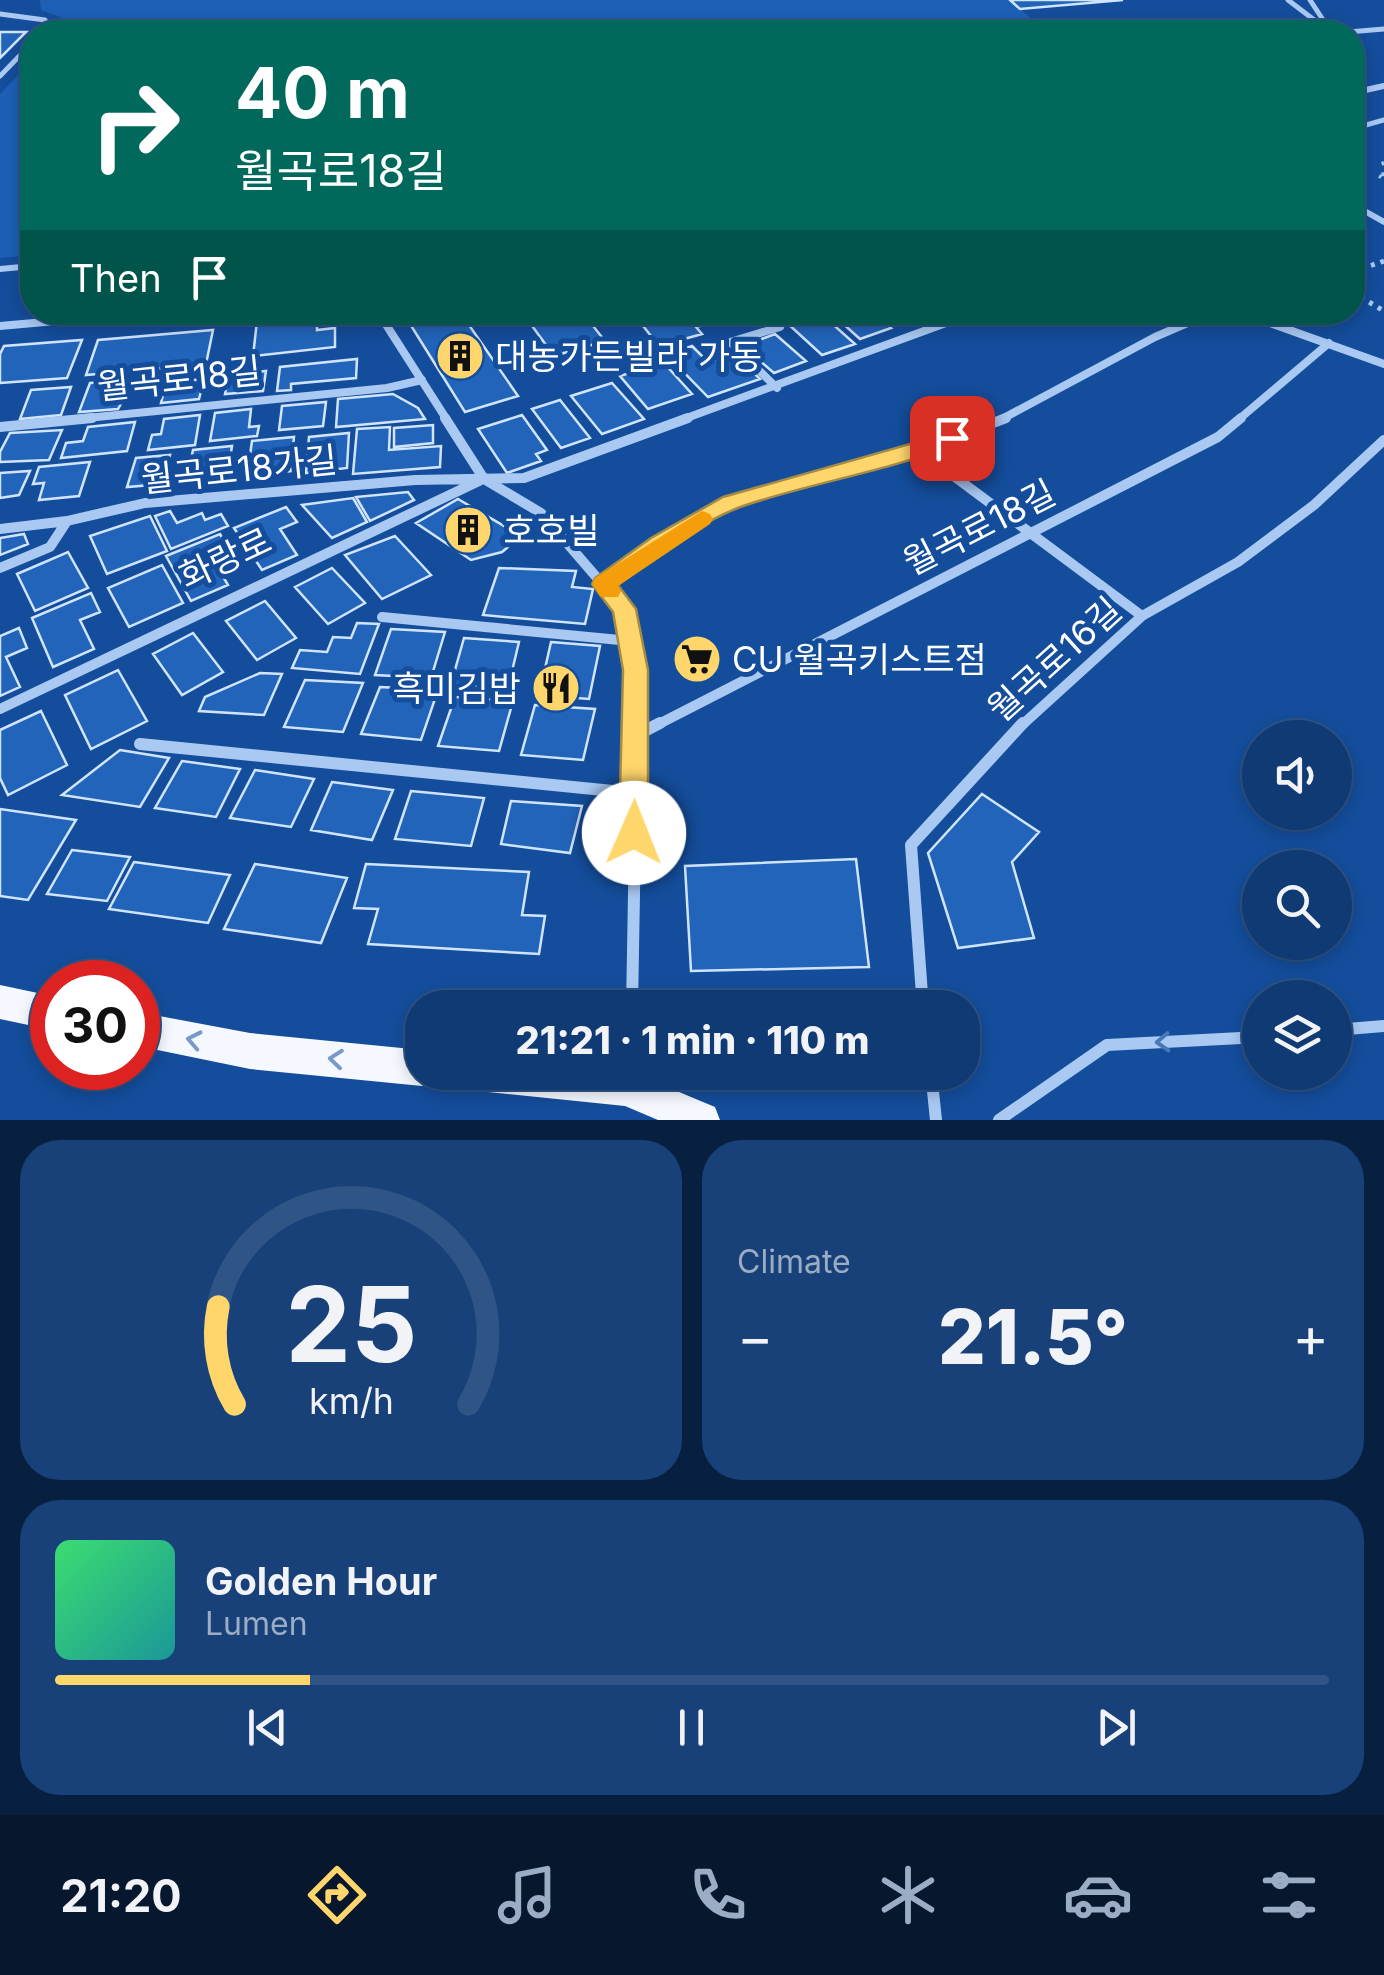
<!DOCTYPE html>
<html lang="en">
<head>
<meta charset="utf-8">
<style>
	body { margin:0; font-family:Inter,"Noto Sans KR",sans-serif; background:#184179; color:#f1f3f6; height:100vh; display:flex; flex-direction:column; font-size:38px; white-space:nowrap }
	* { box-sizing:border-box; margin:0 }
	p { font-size:32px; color:#9badc5 }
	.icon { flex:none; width:55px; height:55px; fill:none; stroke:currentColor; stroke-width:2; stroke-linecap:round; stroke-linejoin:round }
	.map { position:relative; height:1120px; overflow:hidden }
	.sheet { display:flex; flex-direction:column; gap:20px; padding:20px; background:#082040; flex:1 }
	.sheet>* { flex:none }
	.banner { position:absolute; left:20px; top:20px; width:1345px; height:305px; border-radius:40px; box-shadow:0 5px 15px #0003,0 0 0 2px #2f5486; background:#00695c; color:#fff; overflow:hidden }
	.controls { position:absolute; left:1242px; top:720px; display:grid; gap:20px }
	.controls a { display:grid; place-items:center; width:110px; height:110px; border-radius:50%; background:#0f3a74; box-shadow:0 5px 15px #0003,0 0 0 2px #2f5486; font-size:50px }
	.speed { position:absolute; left:30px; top:960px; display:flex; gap:20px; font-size:50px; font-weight:700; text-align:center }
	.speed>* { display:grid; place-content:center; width:130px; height:130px; border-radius:50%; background:#0f3a74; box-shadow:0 5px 15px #0003,0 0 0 2px #2f5486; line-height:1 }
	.speed .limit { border:15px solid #d22; background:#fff; color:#111 }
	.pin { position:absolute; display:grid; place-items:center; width:85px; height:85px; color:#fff; margin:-42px; border-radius:20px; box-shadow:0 5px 15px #0006 }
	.me { position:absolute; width:110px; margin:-55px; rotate:1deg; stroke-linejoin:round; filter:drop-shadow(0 0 8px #0008) }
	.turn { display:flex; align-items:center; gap:35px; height:210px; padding:0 50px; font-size:45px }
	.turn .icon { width:130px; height:130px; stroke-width:2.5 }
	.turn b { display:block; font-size:70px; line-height:85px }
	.then { display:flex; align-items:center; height:95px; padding:0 50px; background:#0003; gap:20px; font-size:38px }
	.big { font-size:75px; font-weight:800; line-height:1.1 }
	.sheet .card { flex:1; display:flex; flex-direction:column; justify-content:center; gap:15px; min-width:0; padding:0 35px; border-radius:40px; background:#184179 }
	.sheet .dial { align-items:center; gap:0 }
	.dial svg { height:260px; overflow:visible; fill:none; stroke:#2f5486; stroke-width:7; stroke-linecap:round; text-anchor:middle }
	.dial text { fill:#f1f3f6; stroke:none }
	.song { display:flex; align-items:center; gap:30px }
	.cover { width:120px; height:120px; border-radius:15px; background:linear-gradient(135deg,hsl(140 70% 55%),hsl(180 70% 35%)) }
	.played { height:10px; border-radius:5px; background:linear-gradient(90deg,#ffd66b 20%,#2f5486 20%) }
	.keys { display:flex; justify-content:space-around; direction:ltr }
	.heat { display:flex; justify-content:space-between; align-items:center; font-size:55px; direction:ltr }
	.sheet .tiles { flex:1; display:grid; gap:20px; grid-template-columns:1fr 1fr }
	.card:last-child { grid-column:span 2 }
	.trip { position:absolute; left:405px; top:990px; width:575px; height:100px; border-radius:40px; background:#0f3a74; box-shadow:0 5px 15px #0003,0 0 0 2px #2f5486; font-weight:800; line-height:100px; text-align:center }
	.menu { display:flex; height:160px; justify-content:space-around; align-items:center; background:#06172e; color:#9badc5 }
	.menu .icon { width:70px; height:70px }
	.menu .selected { color:#ffd66b }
	.menu b { font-size:45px; color:#f1f3f6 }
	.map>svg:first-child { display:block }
</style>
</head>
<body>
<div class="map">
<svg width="1384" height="1120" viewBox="0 0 1384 1120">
	<rect width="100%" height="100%" fill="#144d9b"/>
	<path fill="#1c5fb5" d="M40,0H1011L1046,32H60L66,26L60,17L41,10Z
		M1265,19L1273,29L1264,32H1122Z
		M32,61V255L0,258V94Z"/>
	<path fill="#2264b9" stroke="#d1e4fd" stroke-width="2.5" d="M1010,0H1123L1020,9Z
		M0,32H26L0,58Z
		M419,312H460L518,396L465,412L405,316Z
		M522,312H582L605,341L554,356Z
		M632,312H751L696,327L702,334L659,346Z
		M819,312L855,344L822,355L786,322Z
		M830,312H872L891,328L860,339Z
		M884,312H927L928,313L897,324Z
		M317,315V330L335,328V347L253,356L257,321Z
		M213,330L206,364L86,375L98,340Z
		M775,334L806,361L774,373L743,346Z
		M82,340L67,378L0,383V354L4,346Z
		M692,346L708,362L734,353L760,379L708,397L667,355Z
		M357,359L356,378L291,384V390L277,391L280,367Z
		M663,362L692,394L648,409L620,376Z
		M266,371L263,391L225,394L229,375Z
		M204,379L199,399L161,403L166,383Z
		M134,380L118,409L79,412L90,383Z
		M612,383L644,419L602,434L571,396Z
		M71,387L61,415L20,419L31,390Z
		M393,394L418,408L425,419L336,427L338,399Z
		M560,400L590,438L561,448L532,409Z
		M326,402L323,426L279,430L282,406Z
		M251,409L249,427L259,426L257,436L210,441L215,413Z
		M200,415L195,445L148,450L152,435L161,434L164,419Z
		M522,415L547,450L536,454L541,461L507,473L478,429Z
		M135,422L127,451L61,458L66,443L83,441L88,427Z
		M433,425V443L394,447V428Z
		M390,427L389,450L441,446L440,467L353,474L357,429Z
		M62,430L49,460L0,462V452L10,433Z
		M349,433L347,468L306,473L309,437Z
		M294,437L291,471L247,476L252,441Z
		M232,446L227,478L186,483L193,450Z
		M170,455L163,484L127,487L136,458Z
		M90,462L79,496L39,500L44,483L33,484L39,467Z
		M30,471L19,495L0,498V473Z
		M408,492L414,500L370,521L356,497Z
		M353,498L367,522L332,538L302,505Z
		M458,499L521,536L502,552L471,560L416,523Z
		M286,507L297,522L280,529L297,555L262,570L234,528Z
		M170,511L177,523L202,513L205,520L221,514L228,526L171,549L155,516Z
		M150,516L167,551L107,574L90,536Z
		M24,534L28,544L0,555V538Z
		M220,534L230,551L212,558L228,585L191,601L166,556Z
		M395,536L431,575L382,599L345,555Z
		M68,552L88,588L35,611L17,574Z
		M162,565L183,603L129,627L108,588Z
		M332,568L365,603L328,624L295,587Z
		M499,568L576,571L572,587L593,589L585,624L483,615Z
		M91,593L100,612L80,620L94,649L53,667L32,618Z
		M265,601L296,638L257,660L226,621Z
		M357,623L379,624L360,674L292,668L300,650L327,652L333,637L351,638Z
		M19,628L27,648L6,657L20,687L0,696V636Z
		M391,629L445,632L431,678L375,675Z
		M193,633L223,672L182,695L153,654Z
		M464,638L519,642L508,688L451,684Z
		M551,642L600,646L589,699L539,695Z
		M118,670L147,721L91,749L65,695Z
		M260,673L282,674L264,715L199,711L205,697Z
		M305,680L363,683L343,732L284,727Z
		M380,687L438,690L421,740L361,734Z
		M455,697L513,701L499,751L438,746Z
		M535,705L595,709L583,760L521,755Z
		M41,711L67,765L8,795L0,778V730Z
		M120,750L169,758L140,807L62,795Z
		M182,761L240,769L216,817L155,808Z
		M255,770L314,779L291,827L230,818Z
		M332,782L393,790L372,840L311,830Z
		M411,791L484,798L471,846L395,839Z
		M982,794L1039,832L1012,862L1034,938L958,948L928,853Z
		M511,801L582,806L570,853L501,844Z
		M0,809L76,820L28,900L0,896Z
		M72,850L130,857L107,901L47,894Z
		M856,859L869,967L691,971L685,866Z
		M134,862L230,875L208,923L109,909Z
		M255,864L347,878L321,943L224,929Z
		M366,864L529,872L522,915L545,916L539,954L368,944L378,909L354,908Z"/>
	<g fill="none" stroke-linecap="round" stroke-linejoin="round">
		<path stroke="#a9c9f3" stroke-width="4" stroke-dasharray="2.5 5" stroke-linecap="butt" d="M1384,163L1381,164L1384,166
			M1384,174L1378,175L1384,179"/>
		<path stroke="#a9c9f3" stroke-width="5" stroke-dasharray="4 6" stroke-linecap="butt" d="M1352,272L1384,261
			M1352,292L1384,311"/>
		<path stroke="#a9c9f3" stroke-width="5" d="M1288,0L1330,32
			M1310,0L1329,29
			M0,14L45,20L48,28L43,32
			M1348,32L1384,29
			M0,76L32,43
			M1352,129L1384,120"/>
		<path stroke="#a9c9f3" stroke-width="6" d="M1352,204L1384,222
			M0,269L32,266"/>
		<path stroke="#a9c9f3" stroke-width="6" d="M1352,93L1384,86"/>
		<path stroke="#a9c9f3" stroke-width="8" d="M378,312L447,420
			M768,312L780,327L730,342L777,388
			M1239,312L1384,364
			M0,326L156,312
			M67,420L387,388L422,380
			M681,420L976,312
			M1000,420L1155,337L1213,312
			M1238,420L1329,343"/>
		<path stroke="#a9c9f3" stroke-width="10" d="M445,418L484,479L541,513L624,609L636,670L637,726
			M0,427L92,418
			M920,451L1142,616
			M0,529L67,521L145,503L415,480L524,478L688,418
			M0,568L50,547L67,521
			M603,584L659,544L731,502L920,451L1006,418
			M382,617L630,641
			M0,709L479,481
			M655,726L1218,437L1241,418
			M1021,726L1142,616L1238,562L1314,505L1384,440"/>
		<path stroke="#a9c9f3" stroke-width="12" d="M637,735L660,723
			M140,744L633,793
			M632,1008L637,723
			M923,1008L911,845L1023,723
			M1335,1030L1384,1026
			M931,1072L936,1120
			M999,1120L1107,1045L1260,1037"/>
		<path fill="#f5f9ff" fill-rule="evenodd" d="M0,985L52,996V1030L0,1019Z
			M138,1012L250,1033L422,1050V1072H438L435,1081L422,1086L250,1069L138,1046Z
			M451,1072H631L715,1107L720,1120H658L625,1106L469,1090L456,1085Z"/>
	</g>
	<defs><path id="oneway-chevron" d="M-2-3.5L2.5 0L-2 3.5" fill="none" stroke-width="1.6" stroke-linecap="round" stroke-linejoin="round" transform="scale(2.5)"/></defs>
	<g stroke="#799ac8">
		<use href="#oneway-chevron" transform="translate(194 1040) rotate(-169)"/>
		<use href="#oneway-chevron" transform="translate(336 1059) rotate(-174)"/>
	</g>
	<use stroke="#4878ba" href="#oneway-chevron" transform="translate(1163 1042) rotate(177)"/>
	<path fill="#ffd66b" stroke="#a68b46" stroke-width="2.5" d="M952,432L962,438L959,443C889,471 814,482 743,506C698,522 655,558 618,585L636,609L648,670V833L643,842L634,845L624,842L619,833L623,670L613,612L592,584L595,578L651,538L723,497Z"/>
	<path fill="#f59e0b" d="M702,511L710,514L713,519L710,524L618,586L621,591L618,597H601L592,584L595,578Z"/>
	<defs>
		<g id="building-disc" transform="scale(2.5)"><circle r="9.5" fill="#ffd66b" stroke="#144d9b"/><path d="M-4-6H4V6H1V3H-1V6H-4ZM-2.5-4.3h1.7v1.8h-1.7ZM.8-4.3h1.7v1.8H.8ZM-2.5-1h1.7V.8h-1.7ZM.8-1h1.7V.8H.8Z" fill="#111"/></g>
		<g id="supermarket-disc" transform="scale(2.5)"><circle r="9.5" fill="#ffd66b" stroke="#144d9b"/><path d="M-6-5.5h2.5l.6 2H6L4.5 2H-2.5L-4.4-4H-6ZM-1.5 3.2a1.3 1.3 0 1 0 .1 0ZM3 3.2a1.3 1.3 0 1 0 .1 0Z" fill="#111"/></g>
		<g id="restaurant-disc" transform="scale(2.5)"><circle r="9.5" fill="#ffd66b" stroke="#144d9b"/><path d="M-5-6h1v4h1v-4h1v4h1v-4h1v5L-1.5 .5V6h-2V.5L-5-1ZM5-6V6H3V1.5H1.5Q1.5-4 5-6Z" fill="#111"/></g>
	</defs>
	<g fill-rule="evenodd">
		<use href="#building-disc" x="460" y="356"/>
		<use href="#building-disc" x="468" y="530"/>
		<use href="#supermarket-disc" x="697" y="659"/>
		<use href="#restaurant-disc" x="556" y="688"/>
	</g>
	<g text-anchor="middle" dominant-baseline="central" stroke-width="10" stroke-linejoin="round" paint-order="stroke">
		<g font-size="35" fill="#fff" stroke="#144d9b" text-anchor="start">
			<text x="495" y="356">대농가든빌라 가동</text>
			<text x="503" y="530">호호빌</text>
			<text x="732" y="659">CU 월곡키스트점</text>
			<text x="521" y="688" text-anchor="end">흑미김밥</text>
		</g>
		<g font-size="35" fill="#fff" stroke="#144d9b">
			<text transform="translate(179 378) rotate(-6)">월곡로18길</text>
			<text transform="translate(239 469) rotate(-6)">월곡로18가길</text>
			<text transform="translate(979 527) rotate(-27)">월곡로18길</text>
			<text transform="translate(225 558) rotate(-25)">화랑로</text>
			<text transform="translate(1054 659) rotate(-42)">월곡로16길</text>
		</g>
	</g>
</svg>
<div class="controls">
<a><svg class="icon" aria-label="sound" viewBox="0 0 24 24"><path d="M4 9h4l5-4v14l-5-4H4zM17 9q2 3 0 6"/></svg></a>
<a><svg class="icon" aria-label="search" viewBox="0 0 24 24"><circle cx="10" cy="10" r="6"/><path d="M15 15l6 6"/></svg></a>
<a><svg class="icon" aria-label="layers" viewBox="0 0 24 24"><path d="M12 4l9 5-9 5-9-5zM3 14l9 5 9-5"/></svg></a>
</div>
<div class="speed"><div class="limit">30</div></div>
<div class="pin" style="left:952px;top:438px;background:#d93025"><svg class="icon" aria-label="arrive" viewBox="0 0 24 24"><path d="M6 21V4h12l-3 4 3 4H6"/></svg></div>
<svg class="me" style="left:634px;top:833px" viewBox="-20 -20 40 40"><circle r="19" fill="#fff"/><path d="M0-13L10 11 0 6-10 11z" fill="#ffd66b"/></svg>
<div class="trip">21:21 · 1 min · 110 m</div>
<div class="banner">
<div class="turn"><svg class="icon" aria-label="right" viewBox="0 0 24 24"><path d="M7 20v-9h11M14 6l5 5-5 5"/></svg><div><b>40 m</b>월곡로18길</div></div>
<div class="then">Then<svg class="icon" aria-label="arrive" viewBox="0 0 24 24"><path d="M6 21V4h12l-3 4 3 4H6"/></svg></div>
</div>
</div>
<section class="sheet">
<div class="tiles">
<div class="card dial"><svg viewBox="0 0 100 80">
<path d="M14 69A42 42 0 1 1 86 69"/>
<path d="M14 69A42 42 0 0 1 9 39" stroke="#ffd66b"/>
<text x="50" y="56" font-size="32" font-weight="700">25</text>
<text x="50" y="72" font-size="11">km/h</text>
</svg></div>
<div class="card"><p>Climate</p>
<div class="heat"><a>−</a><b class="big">21.5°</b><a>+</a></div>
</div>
<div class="card">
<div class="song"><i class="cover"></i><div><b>Golden Hour</b><p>Lumen</p></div></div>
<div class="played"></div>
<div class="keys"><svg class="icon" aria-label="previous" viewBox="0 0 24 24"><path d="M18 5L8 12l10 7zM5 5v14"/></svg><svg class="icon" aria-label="pause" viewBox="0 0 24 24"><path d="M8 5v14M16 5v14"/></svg><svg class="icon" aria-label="next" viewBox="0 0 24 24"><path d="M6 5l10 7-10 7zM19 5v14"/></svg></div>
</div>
</div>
</section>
<nav class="menu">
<b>21:20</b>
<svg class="icon selected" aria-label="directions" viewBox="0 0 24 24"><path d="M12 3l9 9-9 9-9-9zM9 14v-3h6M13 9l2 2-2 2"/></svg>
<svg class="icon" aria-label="music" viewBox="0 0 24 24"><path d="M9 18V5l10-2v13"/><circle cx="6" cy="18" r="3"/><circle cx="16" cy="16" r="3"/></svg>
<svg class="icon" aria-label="phone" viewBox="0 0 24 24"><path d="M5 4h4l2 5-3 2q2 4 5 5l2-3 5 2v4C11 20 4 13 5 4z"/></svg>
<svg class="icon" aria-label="climate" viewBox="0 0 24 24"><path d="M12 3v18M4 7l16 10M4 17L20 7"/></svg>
<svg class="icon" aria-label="car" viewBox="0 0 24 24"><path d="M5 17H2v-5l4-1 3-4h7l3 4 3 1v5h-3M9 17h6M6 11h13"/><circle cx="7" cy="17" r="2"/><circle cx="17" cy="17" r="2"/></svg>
<svg class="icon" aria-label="filters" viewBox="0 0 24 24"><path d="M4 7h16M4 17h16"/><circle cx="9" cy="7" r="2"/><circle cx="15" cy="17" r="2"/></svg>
</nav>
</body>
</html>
